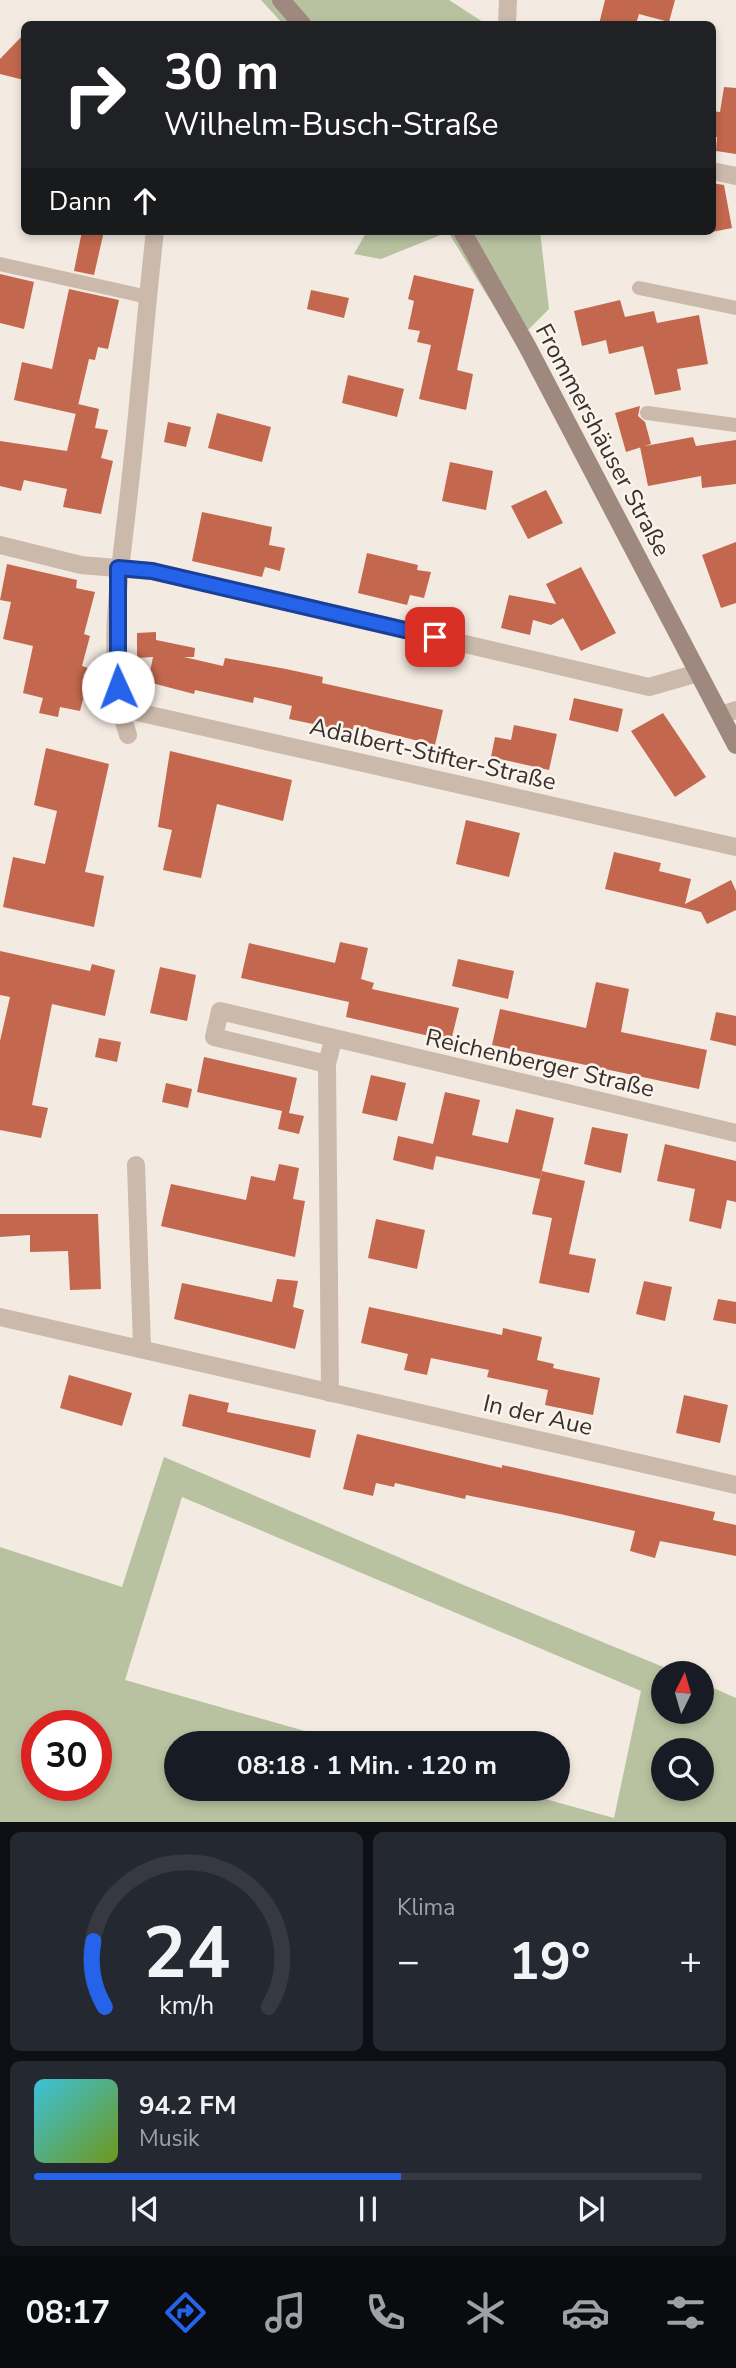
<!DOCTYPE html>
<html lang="de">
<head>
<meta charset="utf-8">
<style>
	body { margin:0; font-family:"Nunito Sans",sans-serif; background:#242831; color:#f1f3f6; height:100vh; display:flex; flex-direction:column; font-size:26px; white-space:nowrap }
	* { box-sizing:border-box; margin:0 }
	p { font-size:23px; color:#9ea1a6 }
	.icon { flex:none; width:38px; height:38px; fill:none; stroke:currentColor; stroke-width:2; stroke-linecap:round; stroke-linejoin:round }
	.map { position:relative; height:1822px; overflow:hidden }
	.panel { display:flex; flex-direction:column; gap:10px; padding:10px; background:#0d0f14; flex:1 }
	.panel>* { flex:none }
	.banner { position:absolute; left:21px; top:21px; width:695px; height:214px; border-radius:10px; box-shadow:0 4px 10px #0003; background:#202124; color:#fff; overflow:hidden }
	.needle { width:46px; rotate:5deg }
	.buttons { position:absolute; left:651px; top:1661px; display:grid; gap:14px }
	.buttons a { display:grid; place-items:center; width:63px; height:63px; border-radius:50%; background:#171b24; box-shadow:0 4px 10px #0003; font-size:35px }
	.speed { position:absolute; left:21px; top:1710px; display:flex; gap:14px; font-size:35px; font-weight:700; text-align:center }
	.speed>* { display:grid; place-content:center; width:91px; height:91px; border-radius:50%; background:#171b24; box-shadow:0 4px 10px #0003; line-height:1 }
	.speed .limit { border:10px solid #d22; background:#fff; color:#111 }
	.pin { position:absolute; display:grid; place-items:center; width:60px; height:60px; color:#fff; margin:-30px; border-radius:14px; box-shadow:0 4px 10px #0006 }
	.me { position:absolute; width:77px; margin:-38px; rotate:358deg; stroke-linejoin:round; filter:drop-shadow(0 0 5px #0008) }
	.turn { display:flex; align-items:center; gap:24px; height:147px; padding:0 28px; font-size:32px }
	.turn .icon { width:91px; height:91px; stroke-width:2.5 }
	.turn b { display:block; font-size:49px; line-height:60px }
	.then { display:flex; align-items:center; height:66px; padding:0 28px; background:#0003; gap:14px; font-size:26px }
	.big { font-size:52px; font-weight:700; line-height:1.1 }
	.panel .tile { flex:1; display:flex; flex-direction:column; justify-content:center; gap:10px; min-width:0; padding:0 24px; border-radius:10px; background:#242831 }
	.panel .dial { align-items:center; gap:0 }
	.dial svg { height:182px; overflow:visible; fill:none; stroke:#363941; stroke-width:7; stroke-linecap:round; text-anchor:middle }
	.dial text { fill:#f1f3f6; stroke:none }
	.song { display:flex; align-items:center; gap:21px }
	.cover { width:84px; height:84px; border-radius:10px; background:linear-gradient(135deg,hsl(190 70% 55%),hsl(80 70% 35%)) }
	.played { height:7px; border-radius:4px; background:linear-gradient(90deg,#2563eb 55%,#363941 55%) }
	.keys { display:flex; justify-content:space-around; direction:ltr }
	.heat { display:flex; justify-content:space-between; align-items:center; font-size:38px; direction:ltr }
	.panel .tiles { flex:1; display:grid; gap:10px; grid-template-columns:1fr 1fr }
	.tile:last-child { grid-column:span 2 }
	.trip { position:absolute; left:164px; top:1731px; width:406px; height:70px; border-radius:35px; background:#171b24; box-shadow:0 4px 10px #0003; font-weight:700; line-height:70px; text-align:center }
	.menu { display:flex; height:112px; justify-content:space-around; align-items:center; background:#090b0e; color:#9ea1a6 }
	.menu .icon { width:49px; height:49px }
	.menu .active { color:#2563eb }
	.menu b { font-size:32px; color:#f1f3f6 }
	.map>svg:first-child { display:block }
</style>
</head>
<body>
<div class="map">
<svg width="736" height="1822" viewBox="0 0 736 1822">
	<rect width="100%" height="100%" fill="#f3eae1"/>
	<path fill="#b8c2a0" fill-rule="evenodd" d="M261,0H449L486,24H283Z
		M367,231H540L549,309L516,342L448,232L381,259L354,254Z
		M164,1457L466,1586L678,1673H663V1712H702V1683L736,1698V1822H0V1547L122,1587ZM182,1497L641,1691L614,1818L509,1789L177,1788V1743H347L125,1680ZM37,1726H96V1785H37ZM702,1750V1788H663V1750Z"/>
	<path fill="#c3684e" d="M605,0H675L669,22L639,14L636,24H599Z
		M24,34V80L0,74V59Z
		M724,87L736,88V154L716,151L717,137H712V111L720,112Z
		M712,183L724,185L732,228L712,232Z
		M82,231H104L94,275L74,271Z
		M0,274L34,282L24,329L0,323Z
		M414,275L474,289L457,370L473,374L466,410L419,399L431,345L417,342L420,331L408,329L414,301L408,299Z
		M69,289L119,300L108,349L98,347L95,360L89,359L76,414L14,400L22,362L52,369Z
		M311,290L349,298L344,318L307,309Z
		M620,300L625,317L654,311L657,323L699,315L708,364L677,369L681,390L655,395L643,346L609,354L606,340L582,346L574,311Z
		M348,375L404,389L397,417L342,403Z
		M78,404L99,409L95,428L108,430L101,458L113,461L101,514L63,507L67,489L24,480L21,491L0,486V441L67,451Z
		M640,406L638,416L645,422L651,444L626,452L615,413Z
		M217,413L271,427L262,462L208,448Z
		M168,422L191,427L186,447L164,442Z
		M693,437L696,446L736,440V484L702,488L701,476L648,486L640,447Z
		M450,462L493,471L486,510L442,501Z
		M546,490L563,523L528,539L511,506Z
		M202,512L272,527L269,545L285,548L280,571L265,567L262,577L192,561Z
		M736,542V603L721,608L702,555Z
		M367,553L418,565L417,570L431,572L424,598L410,595L407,605L358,593Z
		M7,564L77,580L76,588L95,592L84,634L90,636L82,666L91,669L80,711L60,707L58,717L39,713L43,698L23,693L33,646L3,639L11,602L0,600Z
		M581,567L616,633L581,651L563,618L551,625L533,620L530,635L501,628L509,595L556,604L546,584Z
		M156,632V640L195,648L194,657H184L223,666L225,658L286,669L323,677L322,683L443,710L435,745L354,725L352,732L289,719L292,706L254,697L253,703L195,690L194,694L148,682L153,657L137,658V633Z
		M574,698L623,709L618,732L569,720Z
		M663,713L706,777L675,797L631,731Z
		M514,725L557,734L549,770L491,757L495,737L511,740Z
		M46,748L109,764L85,872L104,876L94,927L3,907L13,857L45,864L57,811L34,805Z
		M170,751L292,780L283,821L217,804L201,878L163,870L172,830L158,827Z
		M466,820L520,833L509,877L456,864Z
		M614,852L661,863L659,871L691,879L685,904L731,880L736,891V910L707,924L701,912L605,889Z
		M340,942L368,948L361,979L374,983L372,989L459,1008L451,1041L346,1017L349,1002L241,978L249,943L335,963Z
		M0,951L90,971L92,964L115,970L105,1016L52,1004L32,1105L48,1108L41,1138L0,1130V1041L10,997L0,995Z
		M458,959L514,971L508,999L452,986Z
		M160,967L196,975L187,1021L150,1013Z
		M596,982L629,989L621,1032L707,1050L699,1089L492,1045L500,1009L586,1028Z
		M716,1012L736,1016V1046L710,1040Z
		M99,1038L121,1042L117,1062L95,1057Z
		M204,1057L297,1078L289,1113L304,1116L299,1134L278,1129L282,1111L197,1092Z
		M371,1075L406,1083L397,1121L362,1113Z
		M166,1083L192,1089L188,1108L162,1102Z
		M445,1092L480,1100L472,1135L508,1143L516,1109L554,1118L540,1179L436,1156L433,1170L393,1160L398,1136L433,1144Z
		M592,1127L628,1134L621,1173L584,1164Z
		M665,1144L736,1161V1202L727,1200L721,1229L689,1221L695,1189L657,1181Z
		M279,1164L299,1168L293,1199L305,1201L295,1257L161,1226L171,1184L246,1200L251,1176L275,1181Z
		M542,1171L585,1181L569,1254L596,1259L589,1293L539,1283L552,1218L532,1214Z
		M0,1214H98L101,1289L70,1290L68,1251L30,1252V1235L0,1237Z
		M376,1219L425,1230L417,1269L368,1258Z
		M277,1279L298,1281L293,1307L304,1310L295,1349L174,1319L182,1283L272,1302Z
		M644,1281L672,1287L665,1321L636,1314Z
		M718,1299L736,1302V1324L713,1320Z
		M369,1307L502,1335L503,1328L542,1337L537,1360L554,1364L553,1368L600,1378L593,1415L545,1405L548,1390L487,1377L489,1370L431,1358L427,1375L404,1370L408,1354L361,1343Z
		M69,1375L132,1393L122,1426L60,1408Z
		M189,1394L229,1403L227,1412L316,1430L310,1458L182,1426Z
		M684,1395L728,1405L720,1443L676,1433Z
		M357,1434L502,1468V1465L715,1512L713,1520L736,1525V1556L660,1541L655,1558L630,1551L635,1531L560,1514L466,1495L465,1499L395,1483L394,1487L376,1483L373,1496L343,1489Z"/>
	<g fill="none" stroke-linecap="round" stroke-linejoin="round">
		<path stroke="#cbbaac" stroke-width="14" d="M0,264L148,297
			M639,288L736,308
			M647,413L736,425"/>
		<path stroke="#cbbaac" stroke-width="18" d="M507,24L508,0
			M712,171L736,176
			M0,545L81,565L152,571L649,687L698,673
			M119,708L736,847
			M721,715L736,710
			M128,735C103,657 121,571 129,492C139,405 145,318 155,231
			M333,1040L327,1064L214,1037L220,1011L736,1133
			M327,1064L330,1393
			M136,1165L142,1347
			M0,1317L736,1485"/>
		<path stroke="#9f897e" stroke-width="18" d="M281,0L302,24
			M462,231L527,346L736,745"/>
	</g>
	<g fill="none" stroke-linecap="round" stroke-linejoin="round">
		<g stroke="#184099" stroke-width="18">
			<path id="route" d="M118,687V568L152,571L435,637"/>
		</g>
		<use href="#route" stroke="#2563eb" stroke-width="12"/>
	</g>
	<g text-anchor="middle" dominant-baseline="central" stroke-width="5" stroke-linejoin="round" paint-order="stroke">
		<g font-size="24" fill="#3a2f2b" stroke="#faf4ed">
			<text transform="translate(603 440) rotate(62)">Frommershäuser Straße</text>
			<text transform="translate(433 754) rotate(13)">Adalbert-Stifter-Straße</text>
			<text transform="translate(540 1063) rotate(13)">Reichenberger Straße</text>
			<text transform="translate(538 1415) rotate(13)">In der Aue</text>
		</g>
	</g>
</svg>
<div class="buttons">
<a><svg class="needle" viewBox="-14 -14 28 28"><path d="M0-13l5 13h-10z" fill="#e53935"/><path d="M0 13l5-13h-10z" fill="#9ea1a6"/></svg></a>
<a><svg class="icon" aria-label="search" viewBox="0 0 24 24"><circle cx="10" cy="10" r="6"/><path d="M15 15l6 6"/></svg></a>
</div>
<div class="speed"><div class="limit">30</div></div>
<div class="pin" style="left:435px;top:637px;background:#d93025"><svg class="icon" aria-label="arrive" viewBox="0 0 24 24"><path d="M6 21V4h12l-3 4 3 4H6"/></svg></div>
<svg class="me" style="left:118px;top:687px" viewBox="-20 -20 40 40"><circle r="19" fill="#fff"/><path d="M0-13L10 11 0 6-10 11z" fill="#2563eb"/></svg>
<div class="trip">08:18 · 1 Min. · 120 m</div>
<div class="banner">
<div class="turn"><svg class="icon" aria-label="right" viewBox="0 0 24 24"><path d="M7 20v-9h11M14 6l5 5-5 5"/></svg><div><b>30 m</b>Wilhelm-Busch-Straße</div></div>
<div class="then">Dann<svg class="icon" aria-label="ahead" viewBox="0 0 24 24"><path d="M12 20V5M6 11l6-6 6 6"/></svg></div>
</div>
</div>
<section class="panel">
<div class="tiles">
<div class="tile dial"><svg viewBox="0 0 100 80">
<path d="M14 69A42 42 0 1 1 86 69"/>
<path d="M14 69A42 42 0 0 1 9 40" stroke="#2563eb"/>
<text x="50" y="56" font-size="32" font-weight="700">24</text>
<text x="50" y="72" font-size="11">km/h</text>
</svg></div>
<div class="tile"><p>Klima</p>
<div class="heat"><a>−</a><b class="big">19°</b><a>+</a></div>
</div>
<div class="tile">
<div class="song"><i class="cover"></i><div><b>94.2 FM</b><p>Musik</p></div></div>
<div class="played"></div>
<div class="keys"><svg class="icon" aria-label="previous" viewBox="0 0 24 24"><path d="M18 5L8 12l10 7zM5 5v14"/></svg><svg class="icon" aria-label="pause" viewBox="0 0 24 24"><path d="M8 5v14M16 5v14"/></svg><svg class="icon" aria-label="next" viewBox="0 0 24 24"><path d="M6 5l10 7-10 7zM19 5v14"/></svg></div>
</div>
</div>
</section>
<nav class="menu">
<b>08:17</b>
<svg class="icon active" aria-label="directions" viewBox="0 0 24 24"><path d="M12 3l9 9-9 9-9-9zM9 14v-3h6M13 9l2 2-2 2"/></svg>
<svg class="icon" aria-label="music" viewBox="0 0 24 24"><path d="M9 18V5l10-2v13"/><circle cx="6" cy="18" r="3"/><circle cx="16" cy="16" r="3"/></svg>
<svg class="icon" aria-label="phone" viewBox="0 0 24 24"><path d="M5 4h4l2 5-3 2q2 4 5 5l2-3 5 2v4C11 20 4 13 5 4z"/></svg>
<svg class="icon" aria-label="climate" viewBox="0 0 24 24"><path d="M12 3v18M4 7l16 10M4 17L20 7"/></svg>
<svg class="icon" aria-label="car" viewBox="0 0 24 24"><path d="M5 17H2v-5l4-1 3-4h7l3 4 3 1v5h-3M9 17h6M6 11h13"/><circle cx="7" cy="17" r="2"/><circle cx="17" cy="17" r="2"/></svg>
<svg class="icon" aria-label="filters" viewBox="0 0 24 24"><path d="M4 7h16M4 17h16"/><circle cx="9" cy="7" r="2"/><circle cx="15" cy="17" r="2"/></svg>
</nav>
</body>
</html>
